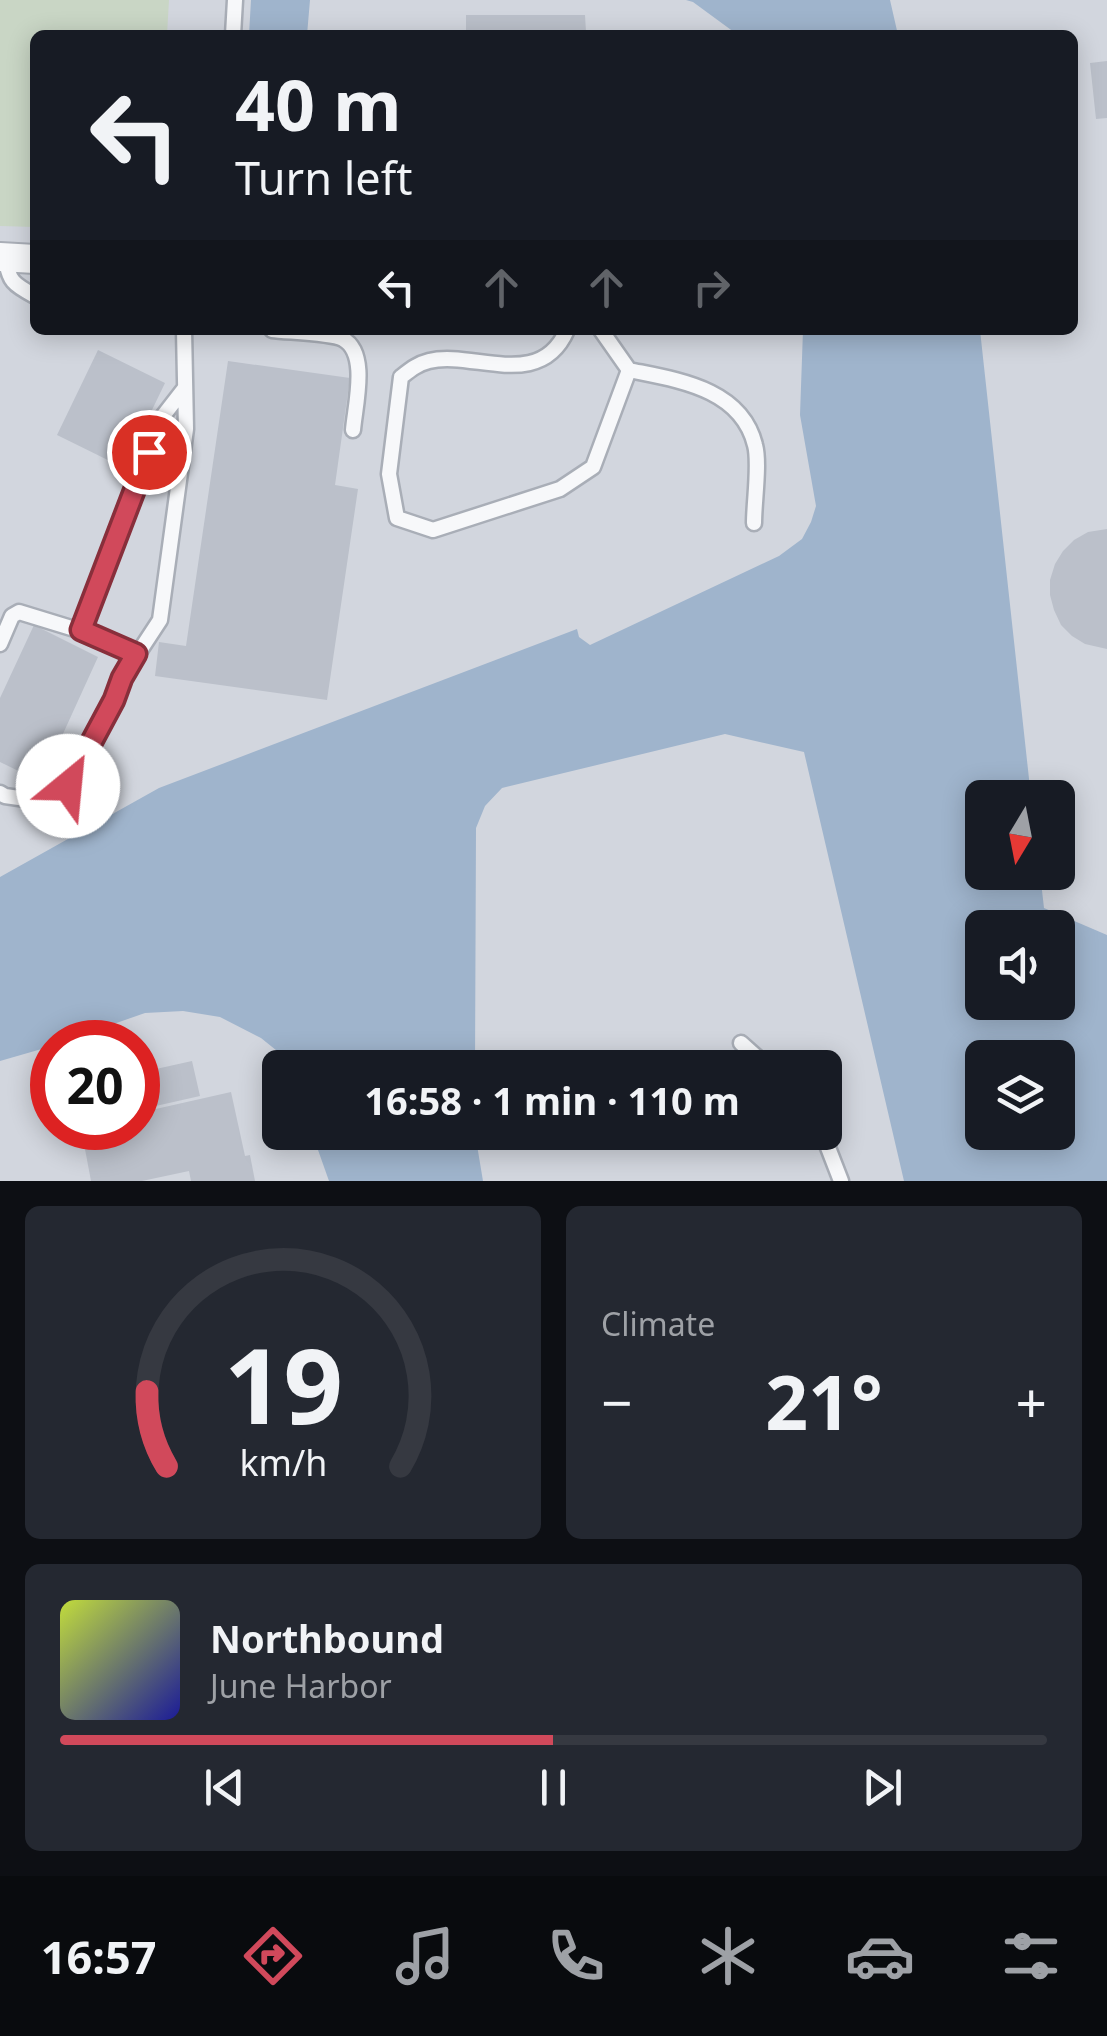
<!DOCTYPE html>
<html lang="en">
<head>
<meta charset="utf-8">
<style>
	body { margin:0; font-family:"Noto Sans",sans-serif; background:#242831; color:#f1f3f6; height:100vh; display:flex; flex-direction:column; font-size:38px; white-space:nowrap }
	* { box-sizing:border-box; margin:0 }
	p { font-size:32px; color:#9ea1a6 }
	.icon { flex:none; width:55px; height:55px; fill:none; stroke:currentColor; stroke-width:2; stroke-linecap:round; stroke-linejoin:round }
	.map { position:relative; height:1181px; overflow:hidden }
	.sheet { display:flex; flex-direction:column; gap:25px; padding:25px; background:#0d0f14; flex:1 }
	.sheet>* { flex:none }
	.hud { position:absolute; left:30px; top:30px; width:1048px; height:305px; border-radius:15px; box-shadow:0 5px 25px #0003; background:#171b24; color:#f1f3f6; overflow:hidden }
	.needle { width:65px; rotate:190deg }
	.buttons { position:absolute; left:965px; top:780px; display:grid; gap:20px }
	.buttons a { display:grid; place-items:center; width:110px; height:110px; border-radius:15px; background:#171b24; box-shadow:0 5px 25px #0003; font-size:50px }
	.speed { position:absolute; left:30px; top:1020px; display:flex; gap:20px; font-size:50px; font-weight:700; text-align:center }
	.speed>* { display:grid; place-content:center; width:130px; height:130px; border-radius:50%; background:#171b24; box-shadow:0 5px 25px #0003; line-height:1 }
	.speed .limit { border:15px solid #d22; background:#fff; color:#111 }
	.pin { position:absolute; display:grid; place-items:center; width:85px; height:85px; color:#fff; margin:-42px; border:5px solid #fff; border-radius:50%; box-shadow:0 2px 10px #0007 }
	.me { position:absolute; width:110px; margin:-55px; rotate:28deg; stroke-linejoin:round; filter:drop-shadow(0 0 8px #0008) }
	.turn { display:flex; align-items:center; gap:35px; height:210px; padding:0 40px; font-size:45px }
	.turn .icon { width:130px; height:130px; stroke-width:2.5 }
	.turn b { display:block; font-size:70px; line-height:85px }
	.lanes { display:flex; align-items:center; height:95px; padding:0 40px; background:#0003; justify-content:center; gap:50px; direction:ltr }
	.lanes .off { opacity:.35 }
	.big { font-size:75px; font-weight:700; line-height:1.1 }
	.sheet .card { flex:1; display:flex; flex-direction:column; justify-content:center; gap:15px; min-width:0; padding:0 35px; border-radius:15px; background:#242831 }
	.sheet .dial { align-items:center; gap:0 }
	.dial svg { height:260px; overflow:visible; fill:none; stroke:#363941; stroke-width:7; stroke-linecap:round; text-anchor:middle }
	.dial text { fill:#f1f3f6; stroke:none }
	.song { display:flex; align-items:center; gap:30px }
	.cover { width:120px; height:120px; border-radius:15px; background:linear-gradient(135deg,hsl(70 70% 55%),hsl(240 70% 35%)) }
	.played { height:10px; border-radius:5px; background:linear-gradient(90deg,#d1495b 50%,#363941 50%) }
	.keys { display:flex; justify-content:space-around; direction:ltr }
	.heat { display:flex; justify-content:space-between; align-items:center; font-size:55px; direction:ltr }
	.sheet .tiles { flex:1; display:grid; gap:25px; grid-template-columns:1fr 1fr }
	.card:last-child { grid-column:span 2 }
	.trip { position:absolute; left:262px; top:1050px; width:580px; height:100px; border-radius:15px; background:#171b24; box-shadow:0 5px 25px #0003; font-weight:700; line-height:100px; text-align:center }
	.tabs { display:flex; height:160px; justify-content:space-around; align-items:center; background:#090b0e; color:#9ea1a6 }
	.tabs .icon { width:70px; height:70px }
	.tabs .active { color:#d1495b }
	.tabs b { font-size:45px; color:#f1f3f6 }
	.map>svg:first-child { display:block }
</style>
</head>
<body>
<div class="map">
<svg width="1107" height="1181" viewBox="0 0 1107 1181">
	<rect width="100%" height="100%" fill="#e4e7ec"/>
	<path fill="#d2d6de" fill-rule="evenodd" d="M0,0H1107V1181H0ZM35,35H1072V330H35ZM982,798H1058V872H982ZM982,928H1058V1002H982ZM52,1042H138V1128H52ZM982,1058H1058V1132H982ZM280,1068H825V1132H280Z"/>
	<path fill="#c9d6c5" d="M0,0H169L167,35H35V227L0,226Z"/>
	<path fill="#9fb4cc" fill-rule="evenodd" d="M251,0H310L307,35H249Z
		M686,0H890L898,35H738L693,2Z
		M803,330H980L1031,797L982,798V872L1040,873L1044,908L1107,935V1181H904L804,752L725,734L502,788L485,806L476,828L475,1067H297L261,1038L220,1017L183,1011L145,1013L62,1042H52V1046L0,1061V877L159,788L577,629L579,637L590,645L779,556L802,539L811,522L816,506L800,415ZM982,928H1058V1002H982ZM982,1058H1058V1132H982Z
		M312,1133H475L483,1181H329Z"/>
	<path fill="#bbc0ca" d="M466,15H585L586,32L466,35Z
		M1107,61V118L1096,119L1090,63Z
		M98,350L165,383L124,468L57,435Z
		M228,361L350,378L335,485L358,489L327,700L155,676L159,642L186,646Z
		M1107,529V649L1085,644L1072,636L1061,625L1054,610L1050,595V580L1055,564L1063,551L1074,540L1088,532Z
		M34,625L98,657L41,782L0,762V698Z
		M192,1061L200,1096L138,1110V1073Z
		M231,1092L245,1156L250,1155L255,1181H191L189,1171L142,1181H91L81,1128H138V1113Z"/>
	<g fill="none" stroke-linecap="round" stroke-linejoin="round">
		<g stroke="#a9aeb7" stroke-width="19">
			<path id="lane" d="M233,35L235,0
				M6,258C8,282 15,285 35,296
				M272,330C288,332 331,333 343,339C369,353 355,405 353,430
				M567,330C540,392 473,350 429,361C417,364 410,370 401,377L389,474L397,518L433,530L560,489L593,467L629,370L601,330
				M629,370C677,380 741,388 755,445C760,463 754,502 754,523
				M0,644L12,616L19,612L81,631
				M136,654L81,631L163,416L184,389
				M0,793L5,796L26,799L53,796L68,786L113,700L122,678L160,620L186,429L184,330
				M741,1043L769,1068
				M822,1132L841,1181"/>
		</g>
		<g stroke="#a9aeb7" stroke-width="32">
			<path id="street" d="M0,257L35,259"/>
		</g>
		<use href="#lane" stroke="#f7f8fa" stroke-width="14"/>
		<use href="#street" stroke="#f7f8fa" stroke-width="28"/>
	</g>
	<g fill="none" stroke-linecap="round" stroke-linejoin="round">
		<g stroke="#882f3b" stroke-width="25">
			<path id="route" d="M68,786L114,700L122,678L136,654L81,630L149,452"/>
		</g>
		<use href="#route" stroke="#d1495b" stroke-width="18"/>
	</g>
</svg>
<div class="buttons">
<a><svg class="needle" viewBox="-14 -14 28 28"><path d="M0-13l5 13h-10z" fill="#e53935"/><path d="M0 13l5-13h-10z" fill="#9ea1a6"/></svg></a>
<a><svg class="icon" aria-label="sound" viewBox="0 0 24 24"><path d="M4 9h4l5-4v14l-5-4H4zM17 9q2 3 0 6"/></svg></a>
<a><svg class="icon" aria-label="layers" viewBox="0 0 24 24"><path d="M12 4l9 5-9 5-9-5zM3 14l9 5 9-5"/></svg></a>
</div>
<div class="speed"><div class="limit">20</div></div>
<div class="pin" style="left:149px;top:452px;background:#d93025"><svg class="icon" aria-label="arrive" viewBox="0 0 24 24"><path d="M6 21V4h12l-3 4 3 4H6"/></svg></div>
<svg class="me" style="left:68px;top:786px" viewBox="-20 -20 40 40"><circle r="19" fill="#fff"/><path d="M0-13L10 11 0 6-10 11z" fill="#d1495b"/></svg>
<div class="trip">16:58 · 1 min · 110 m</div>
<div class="hud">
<div class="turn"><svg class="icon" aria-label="left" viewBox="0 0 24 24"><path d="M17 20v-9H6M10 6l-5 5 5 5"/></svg><div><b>40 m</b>Turn left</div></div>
<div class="lanes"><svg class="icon" aria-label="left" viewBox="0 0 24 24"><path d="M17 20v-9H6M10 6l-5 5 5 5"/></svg><svg class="icon off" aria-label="ahead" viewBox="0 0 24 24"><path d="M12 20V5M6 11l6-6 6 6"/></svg><svg class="icon off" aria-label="ahead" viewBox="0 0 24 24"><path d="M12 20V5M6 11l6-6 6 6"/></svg><svg class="icon off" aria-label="right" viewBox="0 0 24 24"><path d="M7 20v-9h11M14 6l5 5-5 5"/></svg></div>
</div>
</div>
<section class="sheet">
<div class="tiles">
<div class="card dial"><svg viewBox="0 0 100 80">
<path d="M14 69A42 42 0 1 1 86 69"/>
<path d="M14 69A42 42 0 0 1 8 46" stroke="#d1495b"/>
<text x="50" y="56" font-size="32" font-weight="700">19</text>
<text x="50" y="72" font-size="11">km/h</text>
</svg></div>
<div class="card"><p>Climate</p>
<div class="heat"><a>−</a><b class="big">21°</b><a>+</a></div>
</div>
<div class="card">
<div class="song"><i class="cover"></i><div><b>Northbound</b><p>June Harbor</p></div></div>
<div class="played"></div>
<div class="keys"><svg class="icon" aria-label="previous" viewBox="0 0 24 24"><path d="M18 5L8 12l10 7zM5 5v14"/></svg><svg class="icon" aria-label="pause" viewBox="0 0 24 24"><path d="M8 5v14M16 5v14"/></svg><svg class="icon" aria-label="next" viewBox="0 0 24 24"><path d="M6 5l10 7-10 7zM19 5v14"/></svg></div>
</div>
</div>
</section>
<nav class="tabs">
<b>16:57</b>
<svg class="icon active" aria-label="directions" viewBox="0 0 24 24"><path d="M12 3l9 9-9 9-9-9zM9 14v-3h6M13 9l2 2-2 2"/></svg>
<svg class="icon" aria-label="music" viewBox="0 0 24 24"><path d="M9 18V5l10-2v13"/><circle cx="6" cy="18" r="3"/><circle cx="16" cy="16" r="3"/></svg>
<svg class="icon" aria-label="phone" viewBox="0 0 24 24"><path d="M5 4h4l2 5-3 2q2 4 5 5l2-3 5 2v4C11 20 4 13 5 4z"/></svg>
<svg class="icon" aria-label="climate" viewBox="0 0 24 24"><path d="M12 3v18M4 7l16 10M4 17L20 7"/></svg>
<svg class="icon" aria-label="car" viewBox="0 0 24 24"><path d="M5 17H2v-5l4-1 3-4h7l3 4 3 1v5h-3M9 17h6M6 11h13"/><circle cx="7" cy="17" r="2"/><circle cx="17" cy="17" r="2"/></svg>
<svg class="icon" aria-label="filters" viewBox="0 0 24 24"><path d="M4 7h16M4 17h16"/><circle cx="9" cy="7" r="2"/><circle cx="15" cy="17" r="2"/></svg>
</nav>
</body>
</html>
